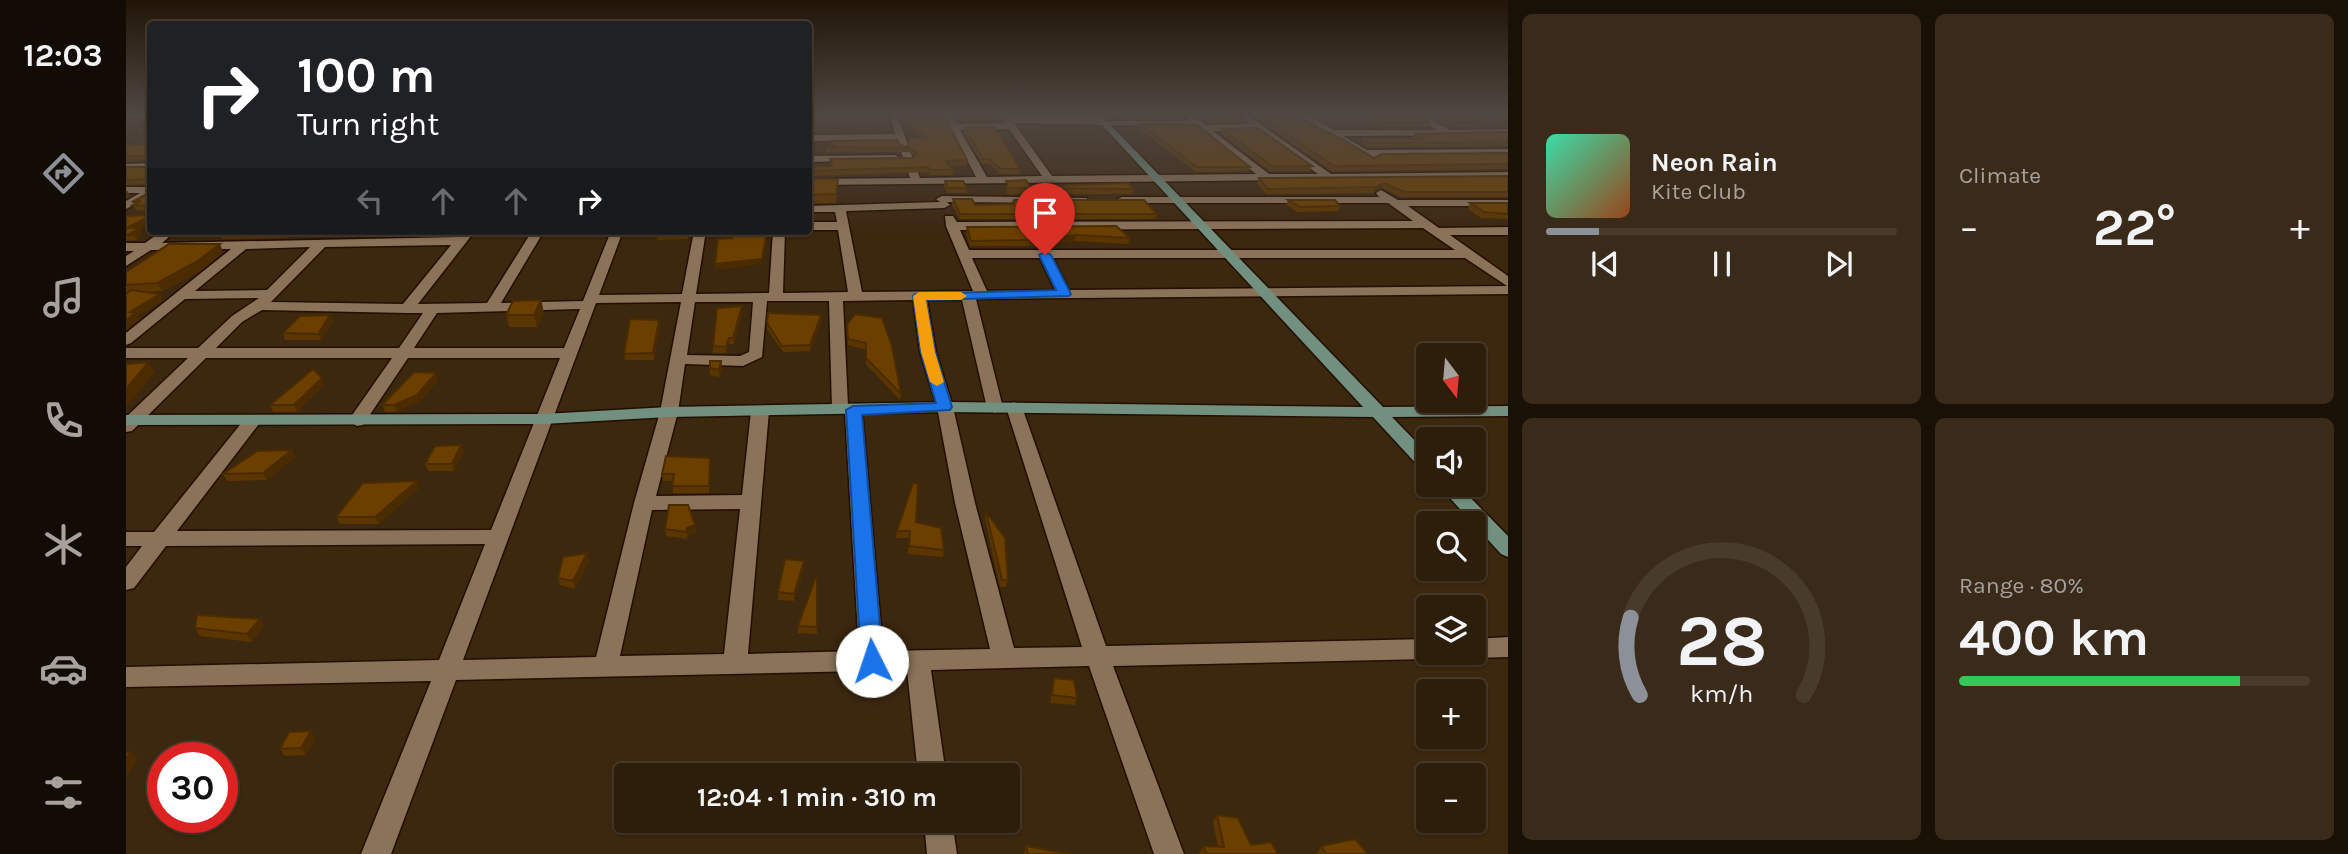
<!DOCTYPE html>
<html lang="en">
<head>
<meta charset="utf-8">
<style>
	body { margin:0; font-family:Karla,sans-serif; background:#392a19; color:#f1f3f6; height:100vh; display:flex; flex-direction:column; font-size:26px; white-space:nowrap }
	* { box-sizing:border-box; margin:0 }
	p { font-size:23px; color:#a7a29d }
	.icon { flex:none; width:38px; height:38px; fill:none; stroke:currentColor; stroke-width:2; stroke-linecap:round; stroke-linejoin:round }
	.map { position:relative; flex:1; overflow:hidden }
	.sheet { display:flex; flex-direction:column; gap:14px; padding:14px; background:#191006; width:840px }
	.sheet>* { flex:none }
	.guide { position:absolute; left:21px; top:21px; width:665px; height:214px; border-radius:7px; box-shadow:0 2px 5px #0004,0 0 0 2px #483b2c; background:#202124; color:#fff; overflow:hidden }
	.needle { width:46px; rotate:164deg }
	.buttons { position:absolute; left:1290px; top:343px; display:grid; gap:14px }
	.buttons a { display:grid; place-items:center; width:70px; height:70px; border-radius:7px; background:#2d1d0b; box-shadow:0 2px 5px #0004,0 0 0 2px #483b2c; font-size:35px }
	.speed { position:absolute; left:21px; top:742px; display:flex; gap:14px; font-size:35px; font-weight:700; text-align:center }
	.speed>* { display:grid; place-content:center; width:91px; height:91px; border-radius:50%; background:#2d1d0b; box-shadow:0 2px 5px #0004,0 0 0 2px #483b2c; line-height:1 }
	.speed .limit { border:10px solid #d22; background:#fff; color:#111 }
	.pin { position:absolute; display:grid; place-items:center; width:60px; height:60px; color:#fff; margin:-72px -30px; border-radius:50% 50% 50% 0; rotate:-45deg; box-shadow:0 0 7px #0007 }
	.pin .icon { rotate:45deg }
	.me { position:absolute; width:77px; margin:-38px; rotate:356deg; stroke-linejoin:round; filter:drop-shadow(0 0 5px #0008) }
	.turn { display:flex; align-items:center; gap:24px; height:147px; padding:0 35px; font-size:32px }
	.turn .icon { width:91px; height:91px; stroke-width:2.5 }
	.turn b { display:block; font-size:49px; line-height:60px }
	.lanes { display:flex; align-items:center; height:66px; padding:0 35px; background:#0003; justify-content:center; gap:35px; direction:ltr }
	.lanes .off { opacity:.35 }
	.big { font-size:52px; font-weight:700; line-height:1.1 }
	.sheet .card { flex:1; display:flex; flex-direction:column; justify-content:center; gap:10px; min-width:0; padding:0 24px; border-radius:10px; background:#392a19 }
	.sheet .dial { align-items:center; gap:0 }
	.dial svg { height:182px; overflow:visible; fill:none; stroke:#483b2c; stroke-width:7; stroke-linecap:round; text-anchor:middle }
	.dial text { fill:#f1f3f6; stroke:none }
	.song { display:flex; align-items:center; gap:21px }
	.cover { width:84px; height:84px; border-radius:10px; background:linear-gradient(135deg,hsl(160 70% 55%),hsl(20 70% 35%)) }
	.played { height:7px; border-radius:4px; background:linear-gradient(90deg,#8c9099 15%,#483b2c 15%) }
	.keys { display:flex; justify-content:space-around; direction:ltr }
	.heat { display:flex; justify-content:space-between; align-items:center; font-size:38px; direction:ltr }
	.charge { height:10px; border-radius:5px; background:linear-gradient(90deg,#34c759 80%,#483b2c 0) }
	.sheet .tiles { flex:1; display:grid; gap:14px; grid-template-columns:repeat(2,1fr) }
	.trip { position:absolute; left:488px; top:763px; width:406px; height:70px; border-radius:7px; background:#2d1d0b; box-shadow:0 2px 5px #0004,0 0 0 2px #483b2c; font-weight:700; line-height:70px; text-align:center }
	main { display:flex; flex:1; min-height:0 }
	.tab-bar { display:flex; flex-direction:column; width:126px; justify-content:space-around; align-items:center; background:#120c04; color:#a7a29d }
	.tab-bar .icon { width:49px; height:49px }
	.tab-bar .selected { color:#8c9099 }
	.tab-bar b { font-size:32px; color:#f1f3f6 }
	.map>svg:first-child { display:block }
</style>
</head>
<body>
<main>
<nav class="tab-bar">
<b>12:03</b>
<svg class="icon selected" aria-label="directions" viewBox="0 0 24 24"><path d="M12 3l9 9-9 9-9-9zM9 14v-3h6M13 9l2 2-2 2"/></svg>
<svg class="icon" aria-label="music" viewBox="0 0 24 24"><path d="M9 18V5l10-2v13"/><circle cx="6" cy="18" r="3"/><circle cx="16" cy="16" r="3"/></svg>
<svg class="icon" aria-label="phone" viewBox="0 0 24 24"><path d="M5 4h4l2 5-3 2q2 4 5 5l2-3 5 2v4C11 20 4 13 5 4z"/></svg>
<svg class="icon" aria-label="climate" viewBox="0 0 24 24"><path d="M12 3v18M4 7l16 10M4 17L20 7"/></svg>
<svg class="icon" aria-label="car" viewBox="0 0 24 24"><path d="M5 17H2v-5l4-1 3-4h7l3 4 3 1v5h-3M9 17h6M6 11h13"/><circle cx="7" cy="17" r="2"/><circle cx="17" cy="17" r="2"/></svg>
<svg class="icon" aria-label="filters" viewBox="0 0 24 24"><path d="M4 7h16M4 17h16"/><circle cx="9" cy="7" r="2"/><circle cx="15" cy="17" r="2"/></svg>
</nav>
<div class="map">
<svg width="1382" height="854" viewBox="0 0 1382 854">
	<rect width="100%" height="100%" fill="#3c270f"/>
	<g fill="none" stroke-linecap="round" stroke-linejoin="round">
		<g stroke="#230f00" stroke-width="3">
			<path id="street" d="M0,114H24V118H0Z
				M763,114H771L794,178L850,177L817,114H825L831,124L879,123L873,114H881L884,117H976L979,121H1064L1056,114H1065L1080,125L1124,124L1111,114H1120L1205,174L1382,172V178L682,185V179L784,178L771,140L682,141V135L769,134ZM888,123L1071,127L1130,174L926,176ZM883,129L916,176L861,177L834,130ZM1131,130L1192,174H1143L1087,131Z
				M1171,114H1180L1208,130H1311L1283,114H1293L1325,130L1382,129V135L1217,136L1241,150L1382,149V155L1251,156L1252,158L1247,161Z
				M769,155L774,158L773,160L682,162V156Z
				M24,163V169L0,170V164Z
				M0,187H24V196L0,209V201L14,193H0Z
				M1255,190L1272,200H1382V206H1282L1313,228L1382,227V235H1324L1382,276V294L850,299L877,408L869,413L861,408L836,300H801L810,352L827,407L849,503L888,648L956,647L880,407L888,402L896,407L980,646L1302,639V653H1312L1302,659L987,666L1058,854H1028L963,666L805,670L820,775H792L781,670L330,680L265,854H235L305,681L0,687V667L313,660L359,544L40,546L8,588L0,590V567L16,546H0V532H28L121,416L127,415L136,420L51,531L365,530L434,358H282L237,425L231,426L222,421L266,358H80L6,431L0,432V417L62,358H0V348H72L106,316L133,298L59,299L5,343L0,345V333L105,249L25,250L0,266V256L8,251H0V243H19L36,231H50L36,243L332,237L337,231H349L292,304L361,303L406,231H418L375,303L457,301L485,231H497L473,295L556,294L568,231H580L570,294L643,293L647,231H659L657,293L722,292L712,230H682V222H711L709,212H682V206L814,202L810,199L816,196L961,198V202L957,203L821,202L824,205L818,208L720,211L736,292L847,291L820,226L819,216H827L831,222L1287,221L1262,203H996L990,200L996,197H1253L1250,193ZM1297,228L1329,250H843L834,230ZM325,245L277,304L145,302L199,247ZM184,247L141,290L69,291L120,249ZM846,258H914L929,290L861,291ZM927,258H1339L1381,286L943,290ZM787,300L794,352L811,407L829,503L864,649L757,651L736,410L733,406H722L717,301ZM641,301H703L706,409L708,413H719L733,651L622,654L643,411L640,407H628L625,411L616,495L530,496L552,412L559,364L617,366L636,357ZM555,302L534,412L508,503L470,657L337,660L470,303ZM569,302H627L623,352L614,356L561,355ZM454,309L438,348H288L311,313ZM136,310L281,313H297L273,348H90L116,322ZM614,509L598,654L494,656L526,510Z
				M1382,637V657L1348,658L1339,653H1348V639Z
				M798,821H826L831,854H801Z"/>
		</g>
		<g stroke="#230f00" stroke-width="3">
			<path id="secondary" d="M966,114H974L1257,407L1382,406V416L1266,417L1302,454V471L1295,469L1247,417L819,412L543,417L417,424L0,425V415L417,414L543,407L819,402L1237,407Z
				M1312,485H1332L1382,536V557L1375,554Z"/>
		</g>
		<use href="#street" fill="#8b7359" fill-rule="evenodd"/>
		<use href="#secondary" fill="#72907f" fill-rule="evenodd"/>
	</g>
	<path fill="#5c3600" d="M773,114H817L841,160V165L824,166L827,170V175H804L802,172L683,176V167L704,166V159L787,158L789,156L783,152H700V147H705V141L774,145L782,147L795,138L776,123Z
		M827,114H857L859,116V121H832Z
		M990,114H1058L1057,118H998Z
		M1068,114H1113L1118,117L1116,122H1081Z
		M1123,114H1169H1164L1248,158L1382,153V169L1206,171Z
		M1223,114H1288L1303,123L1301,127H1258Z
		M1298,114H1343L1359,122L1356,127H1326Z
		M1352,114H1382V126Z
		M1014,124L1124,167L1123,171L1070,172L1012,128Z
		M839,128L894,169L893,174H874L863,163L856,164L838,133Z
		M1096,129L1186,166L1184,171H1144L1095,133Z
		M1382,132V146L1242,147L1236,144L1237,139L1286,138L1288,134Z
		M24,144V223L13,229L16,233L13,235L14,238L11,240L0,241V216L23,215V211L10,210L7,205L23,193L24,184L0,185V167H22L24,160L0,161V145Z
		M1382,176V197H1275L1256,188L1247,193L1140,194L1131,183L1133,178Z
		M712,179L710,203H682V182Z
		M819,181L841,188V193H821L818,186Z
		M880,181L904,187L1008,189L1006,194H881L880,186Z
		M827,199L849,205L1031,214L1029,219H834L826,205Z
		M1162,200L1214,206L1212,211L1172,212L1160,205Z
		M1344,203H1382V219L1355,218L1342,209Z
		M841,227L1004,238L1002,244L949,241L903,246H844L840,233Z
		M94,231H265L263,232L165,235L161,238L96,239L93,232Z
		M530,231H565L562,239L531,240Z
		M97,252L74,271L36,291L21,292L34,294L37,300L11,316L13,319L0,330V272Z
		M415,300L418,313L411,327H383L380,315Z
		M616,312L608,344H603L600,353H587V346Z
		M729,314L775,394L774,400L740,364V350L722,345L721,325Z
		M695,315V321L684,351L657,352L641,329V323Z
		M533,320L534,326L528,360H499L498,354Z
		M207,321L195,340H159L157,333Z
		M595,361L596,368L593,377L584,375V368Z
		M312,380L294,401L271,412H259L256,405Z
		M198,385L171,412H147L144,405Z
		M338,452L328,471H302L299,464Z
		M169,457L140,480L101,481L97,474Z
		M584,458L583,493H547L546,481H537L536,474Z
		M293,488L253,524H214L210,517Z
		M860,512L882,580L880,587H874L859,519Z
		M790,522L818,550L817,557L782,554L783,538H770L771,531Z
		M569,525L570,532L562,535L561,539L540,536L539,529Z
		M461,553L463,561L449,589L434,585L432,578Z
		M678,561V568L668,601L652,600V592Z
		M691,579V634L672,633V626Z
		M134,619L138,626L125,642L74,636L69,628Z
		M928,678L951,698L949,705L924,703Z
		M185,731L189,739L180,755L159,756L154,749Z
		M1091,815L1125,845L1152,854H1073L1077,846L1092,847L1087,822Z
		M900,846L945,854H898Z
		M1195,846L1242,854H1191Z"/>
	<path fill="#4b2c00" d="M2,116L5,121L0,134V123Z
		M1258,183L1256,188L1247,193L1250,187Z
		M1,190L4,196L0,199V192Z
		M24,216V223L13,229L16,233L13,235L14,238L11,240L8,235L1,228Z
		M158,231H163L165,235L161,238Z
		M642,231L636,264L589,270V264Z
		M950,235L949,241L903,246V240Z
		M94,244L97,252L74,271L36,291L31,283Z
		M34,294L37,300L11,316L13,319L0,330V321L4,312Z
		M415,300L418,313L411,327L408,315Z
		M616,306V312L608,344L607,338Z
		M204,315L207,321L195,340L192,334Z
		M695,315V321L684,351V345Z
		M533,320L534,326L528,360L527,353Z
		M603,338V344L600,353V347Z
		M595,361L596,368L593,377V370Z
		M23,362L29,372L0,407V389Z
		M310,373L312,380L294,401L271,412L268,405Z
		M196,378L198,385L171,412L168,405Z
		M335,445L338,452L328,471L326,464Z
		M166,450L169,457L140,480L137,473Z
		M291,481L293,488L253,524L249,517Z
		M569,525L570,532L562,535L561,539V528Z
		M461,553L463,561L449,589L447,581Z
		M678,561V568L668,601V594Z
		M134,619L138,626L125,642L121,634Z
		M185,731L189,739L180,755L175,748Z
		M5,752L12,759L0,778V760Z"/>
	<path fill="#6b3f00" stroke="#4b2c00" stroke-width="2" d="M775,114H817L841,160L820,161L827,170H804L802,167L683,171V167L706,166L704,159L787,158L791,152L783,148L700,147H708L705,141L771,140L774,145L782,147L784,138H800L777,118Z
		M830,114H857L859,116L833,117Z
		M1076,114H1113L1118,117L1082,118Z
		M1131,114H1163L1216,139L1248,158L1256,154L1382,153V164L1208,166Z
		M1236,114H1288L1303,123H1260Z
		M1308,114H1343L1359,122L1328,123Z
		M1365,114H1382V121Z
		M1014,124L1071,125L1124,167H1071Z
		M867,127L874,134L894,169H875L863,159H857L839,128Z
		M1132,128L1186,166H1146L1096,129Z
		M1382,132V142L1244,143L1237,139H1300L1288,134Z
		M24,144V216L1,228H13L5,233H11L8,235H0V216L23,215V206L7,205L15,201L6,202L23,193L24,182L21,179L0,180V167H22L24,158L22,156H0V145Z
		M1382,176V192H1278L1258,183L1250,187L1142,189L1133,178Z
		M685,179H712L710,194L682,195V182H686Z
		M900,180L904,187L1002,183L1008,189L882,188L880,181Z
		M819,181H837L841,188H822Z
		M827,199H846L849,205L887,204L888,200H1018L1031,214H834Z
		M1162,200H1209L1214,206L1174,207Z
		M1344,203H1382V214L1358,212Z
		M990,226L1004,238L950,235L903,240L845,241L841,227Z
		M94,231H145L93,232Z
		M530,231H562V233L530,234Z
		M604,231H641L636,259L589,264L592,239L606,238Z
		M43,244H94L70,262L31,283L0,285V272Z
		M5,290L34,294L4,312L9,313L0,321V294Z
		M415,300L408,315H380L387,301Z
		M616,306L607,338H603L600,347L587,346L591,308Z
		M642,313L695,315L684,345L656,346L641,323Z
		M729,314L756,318L766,346L775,394L740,358V343L722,339L721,325Z
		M204,315L192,334L157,333L174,316Z
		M504,319L533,320L527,353L498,354Z
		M584,361H595L593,370L584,368Z
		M23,362L0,389V364Z
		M187,369L196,378L168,405H144Z
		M288,372L310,373L291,395L268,405H256Z
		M335,445L326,464H299L309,446Z
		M166,450L137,473L97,474L131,451Z
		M540,456L584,458L583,486H546L548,474H536Z
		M291,481L249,517H210L237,483Z
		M787,483L792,484L790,522L815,528L818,550L783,546L784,531H771Z
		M543,505H562L569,525L561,528L560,532L539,529Z
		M860,512L879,538L882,580H876Z
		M461,553L447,581L432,578L437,557Z
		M659,559L678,561L668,594L652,592Z
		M689,579H691V627L672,626Z
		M71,615L134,619L121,634L69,628Z
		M928,678L948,680L951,698L926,695Z
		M185,731L175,748L154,749L163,732Z
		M0,752H5L0,760Z
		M1091,815L1112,818L1125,845L1145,842L1152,854H1081L1077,846L1098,847Z
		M1229,839L1242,854H1200L1195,846Z
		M900,846L945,854H902Z"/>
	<linearGradient id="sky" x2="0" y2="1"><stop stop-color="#211508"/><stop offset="0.49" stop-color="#504742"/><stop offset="1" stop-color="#504742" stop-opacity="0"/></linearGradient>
	<rect width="1382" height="233" fill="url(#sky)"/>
	<path fill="#1a73e8" stroke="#114b97" stroke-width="2" d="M919,252L925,255L945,294L943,296L800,300L809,352L826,407L824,410L736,415L757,661L753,667L746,670L738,667L735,661L720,410L727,406L810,403L795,352L787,296L789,294L930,290L913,255Z"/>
	<path fill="#f59e0b" d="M793,292H835L841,296L835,300H800L809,352L818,382L811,386L804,382L795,352L787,296Z"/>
</svg>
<div class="buttons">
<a><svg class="needle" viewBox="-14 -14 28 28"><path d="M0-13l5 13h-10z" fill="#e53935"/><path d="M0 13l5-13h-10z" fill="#a7a29d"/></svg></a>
<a><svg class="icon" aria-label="sound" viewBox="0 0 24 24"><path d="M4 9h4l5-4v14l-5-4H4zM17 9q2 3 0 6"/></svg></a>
<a><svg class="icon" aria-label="search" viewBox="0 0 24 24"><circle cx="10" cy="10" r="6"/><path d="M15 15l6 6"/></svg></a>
<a><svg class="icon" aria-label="layers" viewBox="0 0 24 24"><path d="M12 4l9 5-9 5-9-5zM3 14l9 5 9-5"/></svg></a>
<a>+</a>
<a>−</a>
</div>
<div class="speed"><div class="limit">30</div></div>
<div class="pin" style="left:919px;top:255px;background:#d93025"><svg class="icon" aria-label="arrive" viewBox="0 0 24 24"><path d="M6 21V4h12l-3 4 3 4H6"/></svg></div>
<svg class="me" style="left:746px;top:661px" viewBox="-20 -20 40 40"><circle r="19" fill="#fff"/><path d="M0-13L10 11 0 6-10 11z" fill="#1a73e8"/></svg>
<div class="trip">12:04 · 1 min · 310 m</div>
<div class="guide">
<div class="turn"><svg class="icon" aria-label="right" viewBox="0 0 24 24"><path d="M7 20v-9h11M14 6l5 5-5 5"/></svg><div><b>100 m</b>Turn right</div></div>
<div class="lanes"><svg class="icon off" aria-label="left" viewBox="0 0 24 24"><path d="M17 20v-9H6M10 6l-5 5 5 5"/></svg><svg class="icon off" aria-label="ahead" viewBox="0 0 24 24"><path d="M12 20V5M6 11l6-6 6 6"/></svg><svg class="icon off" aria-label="ahead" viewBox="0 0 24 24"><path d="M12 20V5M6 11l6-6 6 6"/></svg><svg class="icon" aria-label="right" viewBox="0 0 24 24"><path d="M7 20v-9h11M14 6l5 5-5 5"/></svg></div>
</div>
</div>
<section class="sheet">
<div class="tiles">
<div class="card">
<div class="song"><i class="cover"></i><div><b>Neon Rain</b><p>Kite Club</p></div></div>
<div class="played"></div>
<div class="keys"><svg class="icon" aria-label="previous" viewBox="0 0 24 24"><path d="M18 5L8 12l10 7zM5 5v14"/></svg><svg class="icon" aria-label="pause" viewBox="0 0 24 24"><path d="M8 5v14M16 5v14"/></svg><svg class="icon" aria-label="next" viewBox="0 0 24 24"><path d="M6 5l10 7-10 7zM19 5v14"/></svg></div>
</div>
<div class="card"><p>Climate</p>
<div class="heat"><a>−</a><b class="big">22°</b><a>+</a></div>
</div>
<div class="card dial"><svg viewBox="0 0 100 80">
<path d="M14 69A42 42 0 1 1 86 69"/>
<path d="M14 69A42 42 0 0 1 10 35" stroke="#8c9099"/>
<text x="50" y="56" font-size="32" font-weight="700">28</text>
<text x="50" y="72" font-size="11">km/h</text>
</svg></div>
<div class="card"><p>Range · 80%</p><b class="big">400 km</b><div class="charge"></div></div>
</div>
</section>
</main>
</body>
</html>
